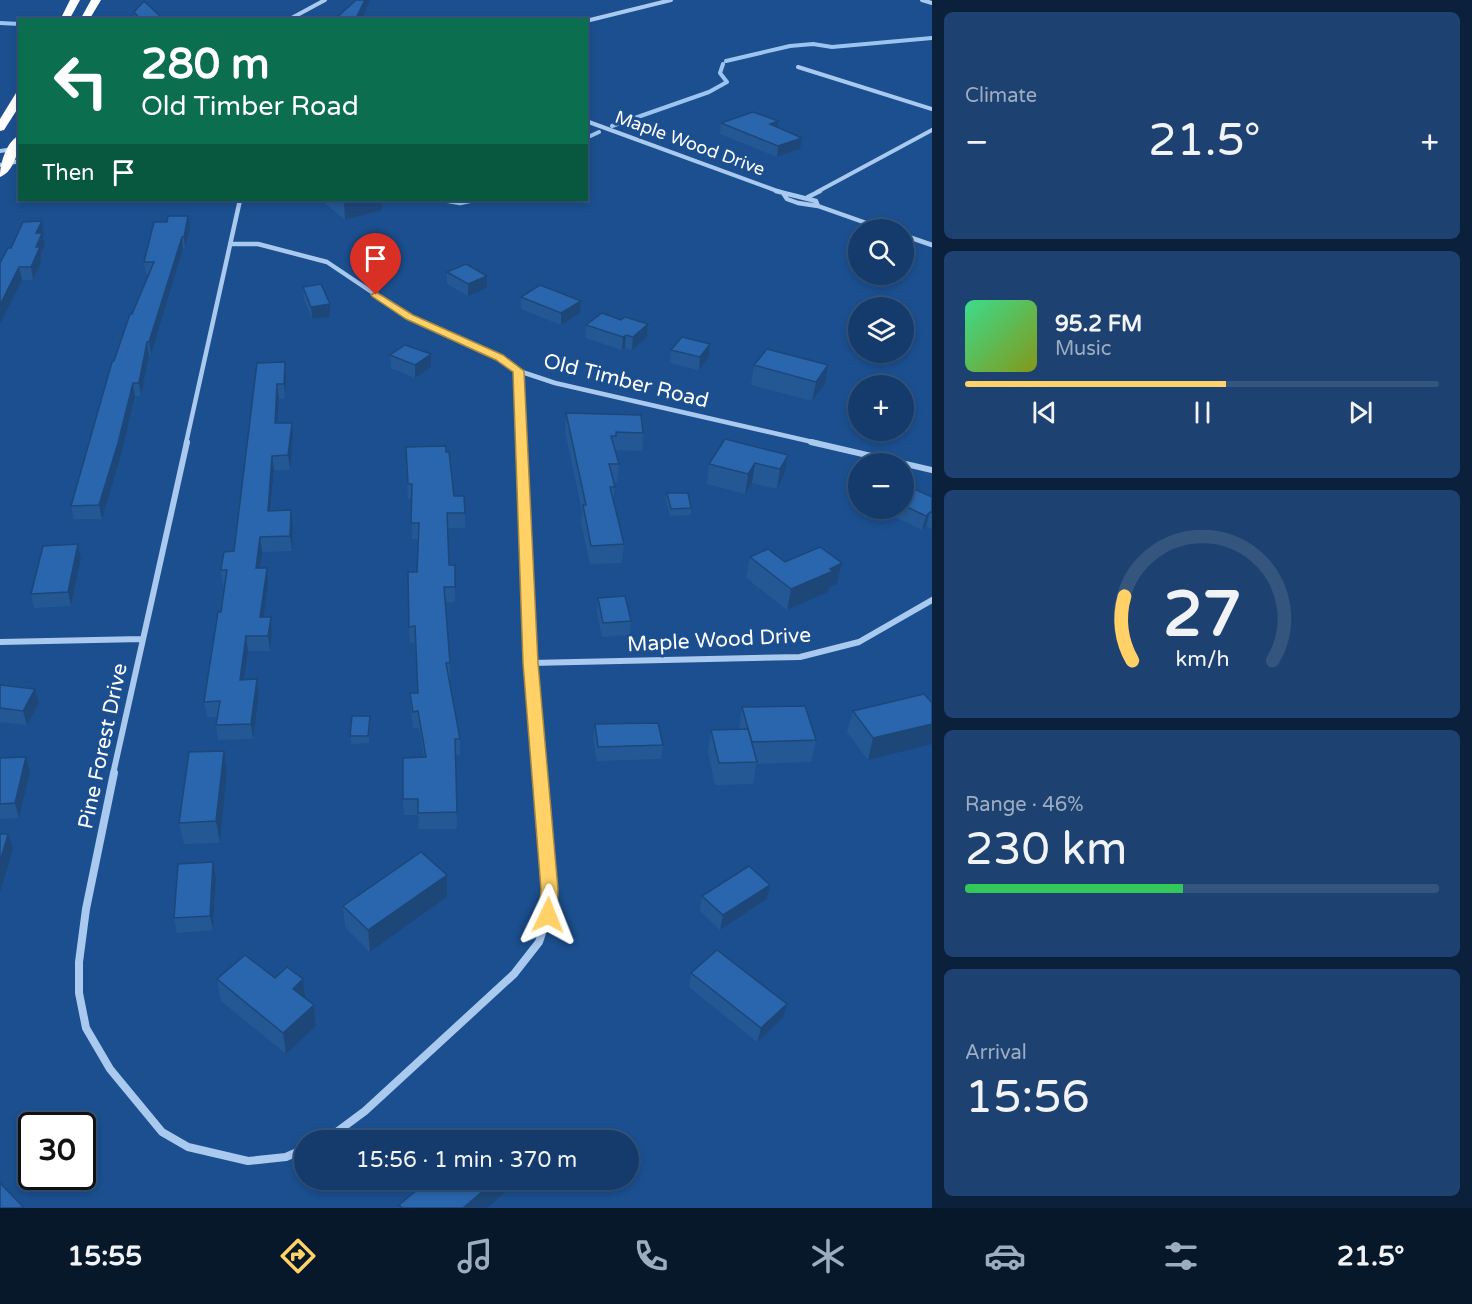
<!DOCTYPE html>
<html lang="en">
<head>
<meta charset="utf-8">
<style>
	body { margin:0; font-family:"Varela Round",sans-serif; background:#1d4271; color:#f1f3f6; height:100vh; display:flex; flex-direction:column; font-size:22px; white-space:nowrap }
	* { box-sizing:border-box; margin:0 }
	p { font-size:20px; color:#9dadc1 }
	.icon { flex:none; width:33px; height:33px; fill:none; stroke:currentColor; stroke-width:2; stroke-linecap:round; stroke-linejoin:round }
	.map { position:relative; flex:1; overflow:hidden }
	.sheet { display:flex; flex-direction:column; gap:12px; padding:12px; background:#0b203b; width:540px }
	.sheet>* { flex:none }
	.banner { position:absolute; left:18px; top:18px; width:570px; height:183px; border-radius:0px; box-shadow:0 3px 9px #0003,0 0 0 2px #33557e; background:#0b6e4f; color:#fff; overflow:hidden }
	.controls { position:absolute; left:848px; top:219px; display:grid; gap:12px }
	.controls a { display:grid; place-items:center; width:66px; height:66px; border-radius:50%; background:#143b6b; box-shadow:0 3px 9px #0003,0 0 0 2px #33557e; font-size:30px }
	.speed { position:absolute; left:18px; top:1112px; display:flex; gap:12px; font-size:30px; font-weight:700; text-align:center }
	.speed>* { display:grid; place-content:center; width:78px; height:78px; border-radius:50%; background:#143b6b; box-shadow:0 3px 9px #0003,0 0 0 2px #33557e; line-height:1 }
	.speed .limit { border:3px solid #111; border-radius:9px; background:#fff; color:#111 }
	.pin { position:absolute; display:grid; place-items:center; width:51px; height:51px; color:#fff; margin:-62px -26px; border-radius:50% 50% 50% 0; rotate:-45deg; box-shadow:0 0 6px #0007 }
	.pin .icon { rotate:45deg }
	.me { position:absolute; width:66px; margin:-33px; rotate:2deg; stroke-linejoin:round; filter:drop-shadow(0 0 4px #0008) }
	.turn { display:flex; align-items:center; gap:21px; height:126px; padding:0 24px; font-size:27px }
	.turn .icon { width:78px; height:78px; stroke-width:2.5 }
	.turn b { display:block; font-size:42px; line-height:51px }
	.then { display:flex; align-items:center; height:57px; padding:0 24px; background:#0003; gap:12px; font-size:22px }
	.big { font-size:45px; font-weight:600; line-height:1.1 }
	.sheet .card { flex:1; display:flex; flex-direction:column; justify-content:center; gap:9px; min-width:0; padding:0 21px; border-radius:9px; background:#1d4271 }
	.sheet .dial { align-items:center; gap:0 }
	.dial svg { height:156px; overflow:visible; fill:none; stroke:#33557e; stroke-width:7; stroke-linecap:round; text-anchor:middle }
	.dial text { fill:#f1f3f6; stroke:none }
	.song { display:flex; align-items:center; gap:18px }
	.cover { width:72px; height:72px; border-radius:9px; background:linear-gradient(135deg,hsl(150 70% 55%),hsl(70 70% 35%)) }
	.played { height:6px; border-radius:3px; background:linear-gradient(90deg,#ffd166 55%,#33557e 55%) }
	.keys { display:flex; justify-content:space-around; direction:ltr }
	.heat { display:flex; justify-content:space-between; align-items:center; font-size:33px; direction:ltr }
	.charge { height:9px; border-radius:4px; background:linear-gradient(90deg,#34c759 46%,#33557e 0) }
	.trip { position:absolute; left:294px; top:1130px; width:345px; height:60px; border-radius:30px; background:#143b6b; box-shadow:0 3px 9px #0003,0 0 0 2px #33557e; font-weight:600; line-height:60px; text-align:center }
	.tabs { display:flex; height:96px; justify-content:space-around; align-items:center; background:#08182b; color:#9dadc1 }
	.tabs .icon { width:42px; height:42px }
	.tabs .current { color:#ffd166 }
	.tabs b { font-size:27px; color:#f1f3f6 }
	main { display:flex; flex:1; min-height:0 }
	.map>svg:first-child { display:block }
</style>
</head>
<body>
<main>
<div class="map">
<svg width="932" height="1208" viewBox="0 0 932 1208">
	<rect width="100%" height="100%" fill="#1b4f8f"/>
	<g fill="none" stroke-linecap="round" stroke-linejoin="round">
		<path stroke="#9cc4f0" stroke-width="4" d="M0,23L20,24
			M726,61L790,46L813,44L832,47L932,38
			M612,126L709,92L727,82L720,73L723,64
			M586,138L599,132"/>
		<path stroke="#9cc4f0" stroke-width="4.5" d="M443,200L460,203L474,200"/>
		<path stroke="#a9c9ee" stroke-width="4" d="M922,0L932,3
			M288,20L325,0
			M586,21L671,0
			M798,67L932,109
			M586,121L780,192
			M0,151L20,148
			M0,165L20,161
			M817,192L932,130"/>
		<path stroke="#a9c9ee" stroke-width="4.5" d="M776,191L816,201L818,206
			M783,193L787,199L798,203L818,206L886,230
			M808,197L820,191
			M903,235L932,245
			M230,244H258L327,262L409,317L499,358L519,371L555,383L817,443
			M519,371L522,443
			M186,443L240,200"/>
		<path stroke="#a9c9ee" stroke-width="6" d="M522,442L531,663L540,774
			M811,442L932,470
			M0,642L142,639
			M531,663L800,657L859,642L932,600
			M113,774L187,442"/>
		<path stroke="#a9c9ee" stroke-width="8" d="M114,773L86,909L79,962V993L86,1028L110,1069L162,1132L188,1147L248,1161L286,1157L304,1149
			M326,1140L365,1111L514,974L539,942L548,915L549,889L540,773"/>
		<path fill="#fff" fill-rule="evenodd" d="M70,0H80L69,20H60Z
			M91,0H101L89,20H80Z
			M20,92V105L4,130L0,131V119L16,93Z
			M20,135C20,148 14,172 0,177C0,164 6,141 20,135Z"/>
	</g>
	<path fill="#245895" d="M134,12L162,20H135Z
		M778,121L777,128L800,149L777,157L720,134L721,123Z
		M321,200H382V210L345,220Z
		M42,221L44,233L43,236L45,245L41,254L42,260L33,280H22L11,248Z
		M190,228L185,249H183L151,355H149L141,396H135L121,456L102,519H74L71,506L114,361L132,314L149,274H146L144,262Z
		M447,272L487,288L468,296L447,284Z
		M303,287L330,317L312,319L304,299Z
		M521,297L581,301L580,313L561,325L521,309Z
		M621,320L648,324L647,337L632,350L625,348L622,350L585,338L586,325Z
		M710,344L709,357L699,370L670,363L671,350Z
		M390,355L431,367L415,378L391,368Z
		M285,362L286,376L285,398L279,399L277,423L293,437L290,470H274L271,511L291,510L293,525L292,551L262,552L260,568L268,583L264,617H271L272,632L270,651H248L244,680L259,695L253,739L218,740L216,725L217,717H207L204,702L225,585H223L221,570L234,551L257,363Z
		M754,365H828L825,384L812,401L751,385Z
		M566,413L643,433L642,451L615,450L619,464L617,482H614L615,487L613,502L624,544L622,563L590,564L581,523L582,511L565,431Z
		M406,447L446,452L454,496L465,513V528H447L449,565H455V602H445L450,663V679H449L460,739V755L455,756L457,829H419L418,815H404L403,799L424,757L419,728H413L411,710L410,693H418L415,642L410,643L409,627L417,572L419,539H412V499H408Z
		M788,455L784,475L777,489L752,483L745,494L707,484L709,464Z
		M903,484L932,497V529L926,526L922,530L884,512V508H903Z
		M667,493L691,508V515L670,516L666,500Z
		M78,544L81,558L71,606L34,608L31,594Z
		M750,557L785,562L842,563L837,584L829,588L828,592L787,610L746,578Z
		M598,598L631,621L630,635L602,637L597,612Z
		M0,685L35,689L39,703L27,725L0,722Z
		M924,694L868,760L847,732L853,711Z
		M742,707L816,740L811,762L756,764L753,784L715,785L708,752L711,730H739Z
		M370,723L369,743L351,744L350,736Z
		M595,724L663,745L661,759L597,761L593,739Z
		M224,751L227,772L220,843L184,844L179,823Z
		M0,758L30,772L19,818L0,819Z
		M213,862L216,877L213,930L177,933L174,918Z
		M770,885L767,899L720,930L700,911L702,896Z
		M447,897L370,952L345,927L343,906Z
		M691,973L787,1004L783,1018L757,1042L689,987Z
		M275,978L303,979L306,999L314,1005L316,1026L286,1054L221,1001L217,979Z"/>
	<path fill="#1d4779" d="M365,0H370L361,20H355Z
		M778,121L777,132L770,124Z
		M802,138L800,149L777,157L778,146Z
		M354,200H382V210L345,220L344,202Z
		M188,216L190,228L185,249L184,237Z
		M42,221L44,233L43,236L45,245L41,254L42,260L33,280L31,267L36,247V233Z
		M182,237L183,249L151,355L149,342Z
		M19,267L22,280L0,324V305Z
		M487,276V288L468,296V284Z
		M581,301L580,313L561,325V313Z
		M330,304V317L312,319L311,307Z
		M648,324L647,337L632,350L633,337Z
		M626,335L625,348L622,350L623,337Z
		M147,342L149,355L141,396L139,383Z
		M710,344L709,357L699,370L700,357Z
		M431,354V367L415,378V365Z
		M285,362L286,376L285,398L284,384Z
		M828,365L825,384L812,401L816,382Z
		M133,383L135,396L121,456L102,519L99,505Z
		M277,384L279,399L276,438L275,423Z
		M292,423L293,437L290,470L288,455Z
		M788,455L784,475L777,489L780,469Z
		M272,456L274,470L269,526L268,511Z
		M755,463L752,483L745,494L748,474Z
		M291,510L293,525L292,551L290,536Z
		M930,512L926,526L922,530L926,516Z
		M260,537L262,552L258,584L256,568Z
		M78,544L81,558L71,606L68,592Z
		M842,563L837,584L829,588L828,592L787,610L791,589Z
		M267,568L268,583L262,632L260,617Z
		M271,617L272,632L270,651L268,636Z
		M246,636L248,651L242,695L240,680Z
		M257,679L259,695L253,739L251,724Z
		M35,689L39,703L27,725L23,711Z
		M932,724V744L868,760L873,738Z
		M224,751L227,772L220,843L216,821Z
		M26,757L30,772L19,818L15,803Z
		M8,834L13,849L0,892V862Z
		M213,862L216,877L213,930L210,916Z
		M447,875V897L370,952L368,930Z
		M770,885L767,899L720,930L723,915Z
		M303,979L306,1001L293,989Z
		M787,1004L783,1018L757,1042L761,1028Z
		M314,1005L316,1026L286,1054L283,1033Z
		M497,1179H506L505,1192L487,1208H463Z"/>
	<path fill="#2a66ad" stroke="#1d4779" stroke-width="1.5" d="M356,0H365L355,20H334Z
		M144,1L162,18L152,20H141L134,12Z
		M753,112L778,121L770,124L802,138L778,146L721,123Z
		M341,200H354L344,202Z
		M168,216H188L184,237H182L149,342H147L139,383H133L118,443L99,505L71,506L112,362L114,361L130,314H132L154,262H144L154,222H167Z
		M42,221L36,233H42L36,247H40L31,267H19L0,305V263L8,248H11L23,222Z
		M466,264L487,276L468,284L447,272Z
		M321,284L330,304L311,307L303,287Z
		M540,285L581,301L561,313L521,297Z
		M602,313L621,320L625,317L648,324L633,337L626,335L623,337L586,325Z
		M682,337L710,344L700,357L671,350Z
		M405,345L431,354L415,365L390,355Z
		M767,349L828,365L816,382L754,365Z
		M285,362L284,384H277L275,423H292L288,455L272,456L268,511L291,510L290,536L260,537L256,568H267L260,617H271L268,636H246L240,680L257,679L251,724L216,725L220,701L204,702L218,612H221L227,570H221L224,552L234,551L257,363Z
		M566,413L641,415L643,433L616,432V436H611L619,464H609L615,487H610L624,544L591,546L583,505H586Z
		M725,439L788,455L780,469L755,463L748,474L709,464Z
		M446,446V452H449L454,496H464L465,513H447L449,565H455V587H444L450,663H446L460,739H455L457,812L418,813V799H403V758L426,757L418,711L413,712L410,693H418L415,626L409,627L408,572H417L419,523H411L412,484H408L406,447Z
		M903,484L932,497V513L930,512L926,516L903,505Z
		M667,493H688L691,508L671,509Z
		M78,544L68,592L31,594L43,546Z
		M820,547L842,563L830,569L833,571L791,589L750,557L768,549L785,562Z
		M625,596L631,621L603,623L598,598Z
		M0,685L35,689L23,711L0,708Z
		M924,694L932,703V724L873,738L853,711Z
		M805,706L816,740L752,742L742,707Z
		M352,716H370L368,736H350Z
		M658,723L663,745L598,747L595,724Z
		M748,729L757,762L719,763L711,730Z
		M224,751L216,821L179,823L189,752Z
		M26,757L15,803L0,804V758Z
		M0,834H8L0,862Z
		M421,852L447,875L368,930L343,906Z
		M213,862L210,916L174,918L178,864Z
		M749,866L770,885L723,915L702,896Z
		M717,950L787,1004L761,1028L691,973Z
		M245,955L275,978L287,967L303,979L293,989L314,1005L283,1033L217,979Z
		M430,1179H497L463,1208H402L399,1205Z
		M0,1183L24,1208H0Z"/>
	<path fill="#ffd166" stroke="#a68842" stroke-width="1.5" d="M376,292L413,315L503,355L524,371L538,663L558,889L557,915L554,920L548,922L542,920L539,915L541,889L523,663L513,372L496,360L406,319L373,297L371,295Z"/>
	<g text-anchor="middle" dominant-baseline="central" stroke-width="6" stroke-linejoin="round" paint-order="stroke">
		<g font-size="18" fill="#fff" stroke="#1b4f8f">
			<text transform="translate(690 143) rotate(20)">Maple Wood Drive</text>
		</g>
		<g font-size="21" fill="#fff" stroke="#1b4f8f">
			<text transform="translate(626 381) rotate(14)">Old Timber Road</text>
			<text transform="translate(719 640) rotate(-3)">Maple Wood Drive</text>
			<text transform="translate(103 746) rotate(-78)">Pine Forest Drive</text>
		</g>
	</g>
</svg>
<div class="controls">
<a><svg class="icon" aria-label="search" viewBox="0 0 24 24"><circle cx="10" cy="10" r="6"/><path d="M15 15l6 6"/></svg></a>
<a><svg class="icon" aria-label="layers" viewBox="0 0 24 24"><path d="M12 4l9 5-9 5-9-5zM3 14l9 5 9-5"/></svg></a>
<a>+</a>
<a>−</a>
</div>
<div class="speed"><div class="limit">30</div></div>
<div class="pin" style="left:376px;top:295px;background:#d93025"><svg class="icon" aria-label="arrive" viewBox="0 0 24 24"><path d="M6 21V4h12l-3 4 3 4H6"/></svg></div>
<svg class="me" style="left:548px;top:915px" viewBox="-20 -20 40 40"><path d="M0-17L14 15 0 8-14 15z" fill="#ffd166" stroke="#fff" stroke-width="4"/></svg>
<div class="trip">15:56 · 1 min · 370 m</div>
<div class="banner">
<div class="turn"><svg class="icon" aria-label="left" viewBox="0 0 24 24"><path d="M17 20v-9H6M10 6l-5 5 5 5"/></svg><div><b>280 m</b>Old Timber Road</div></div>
<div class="then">Then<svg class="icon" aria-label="arrive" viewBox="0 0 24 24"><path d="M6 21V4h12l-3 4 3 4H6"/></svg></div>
</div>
</div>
<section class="sheet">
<div class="card"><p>Climate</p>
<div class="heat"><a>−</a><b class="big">21.5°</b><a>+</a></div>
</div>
<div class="card">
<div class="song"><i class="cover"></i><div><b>95.2 FM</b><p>Music</p></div></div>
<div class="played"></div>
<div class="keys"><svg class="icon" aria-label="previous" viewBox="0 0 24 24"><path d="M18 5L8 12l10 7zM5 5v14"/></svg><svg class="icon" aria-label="pause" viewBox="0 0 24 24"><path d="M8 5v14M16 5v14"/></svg><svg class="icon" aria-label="next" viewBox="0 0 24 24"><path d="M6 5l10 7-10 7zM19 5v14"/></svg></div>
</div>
<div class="card dial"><svg viewBox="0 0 100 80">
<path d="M14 69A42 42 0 1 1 86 69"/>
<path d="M14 69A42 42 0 0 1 10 36" stroke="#ffd166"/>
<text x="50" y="56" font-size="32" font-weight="700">27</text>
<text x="50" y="72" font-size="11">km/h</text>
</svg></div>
<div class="card"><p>Range · 46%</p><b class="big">230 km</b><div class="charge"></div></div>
<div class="card"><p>Arrival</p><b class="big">15:56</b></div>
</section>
</main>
<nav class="tabs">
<b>15:55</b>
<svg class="icon current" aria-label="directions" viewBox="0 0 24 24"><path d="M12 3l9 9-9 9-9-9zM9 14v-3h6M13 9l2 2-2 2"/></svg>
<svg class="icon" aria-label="music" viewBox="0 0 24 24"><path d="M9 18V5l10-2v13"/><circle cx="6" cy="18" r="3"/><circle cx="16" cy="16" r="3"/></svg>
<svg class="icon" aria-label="phone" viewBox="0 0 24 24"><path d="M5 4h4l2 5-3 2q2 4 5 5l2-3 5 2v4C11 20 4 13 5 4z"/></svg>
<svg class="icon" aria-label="climate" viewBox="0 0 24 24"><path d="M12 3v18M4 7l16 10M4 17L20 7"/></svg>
<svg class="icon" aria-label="car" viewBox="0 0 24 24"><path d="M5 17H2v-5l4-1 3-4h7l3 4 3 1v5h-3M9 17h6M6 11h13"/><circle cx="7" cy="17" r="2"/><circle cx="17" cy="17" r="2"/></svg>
<svg class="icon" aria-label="filters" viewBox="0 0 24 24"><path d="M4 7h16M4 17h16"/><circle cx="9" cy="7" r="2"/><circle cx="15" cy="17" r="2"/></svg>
<b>21.5°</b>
</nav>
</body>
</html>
